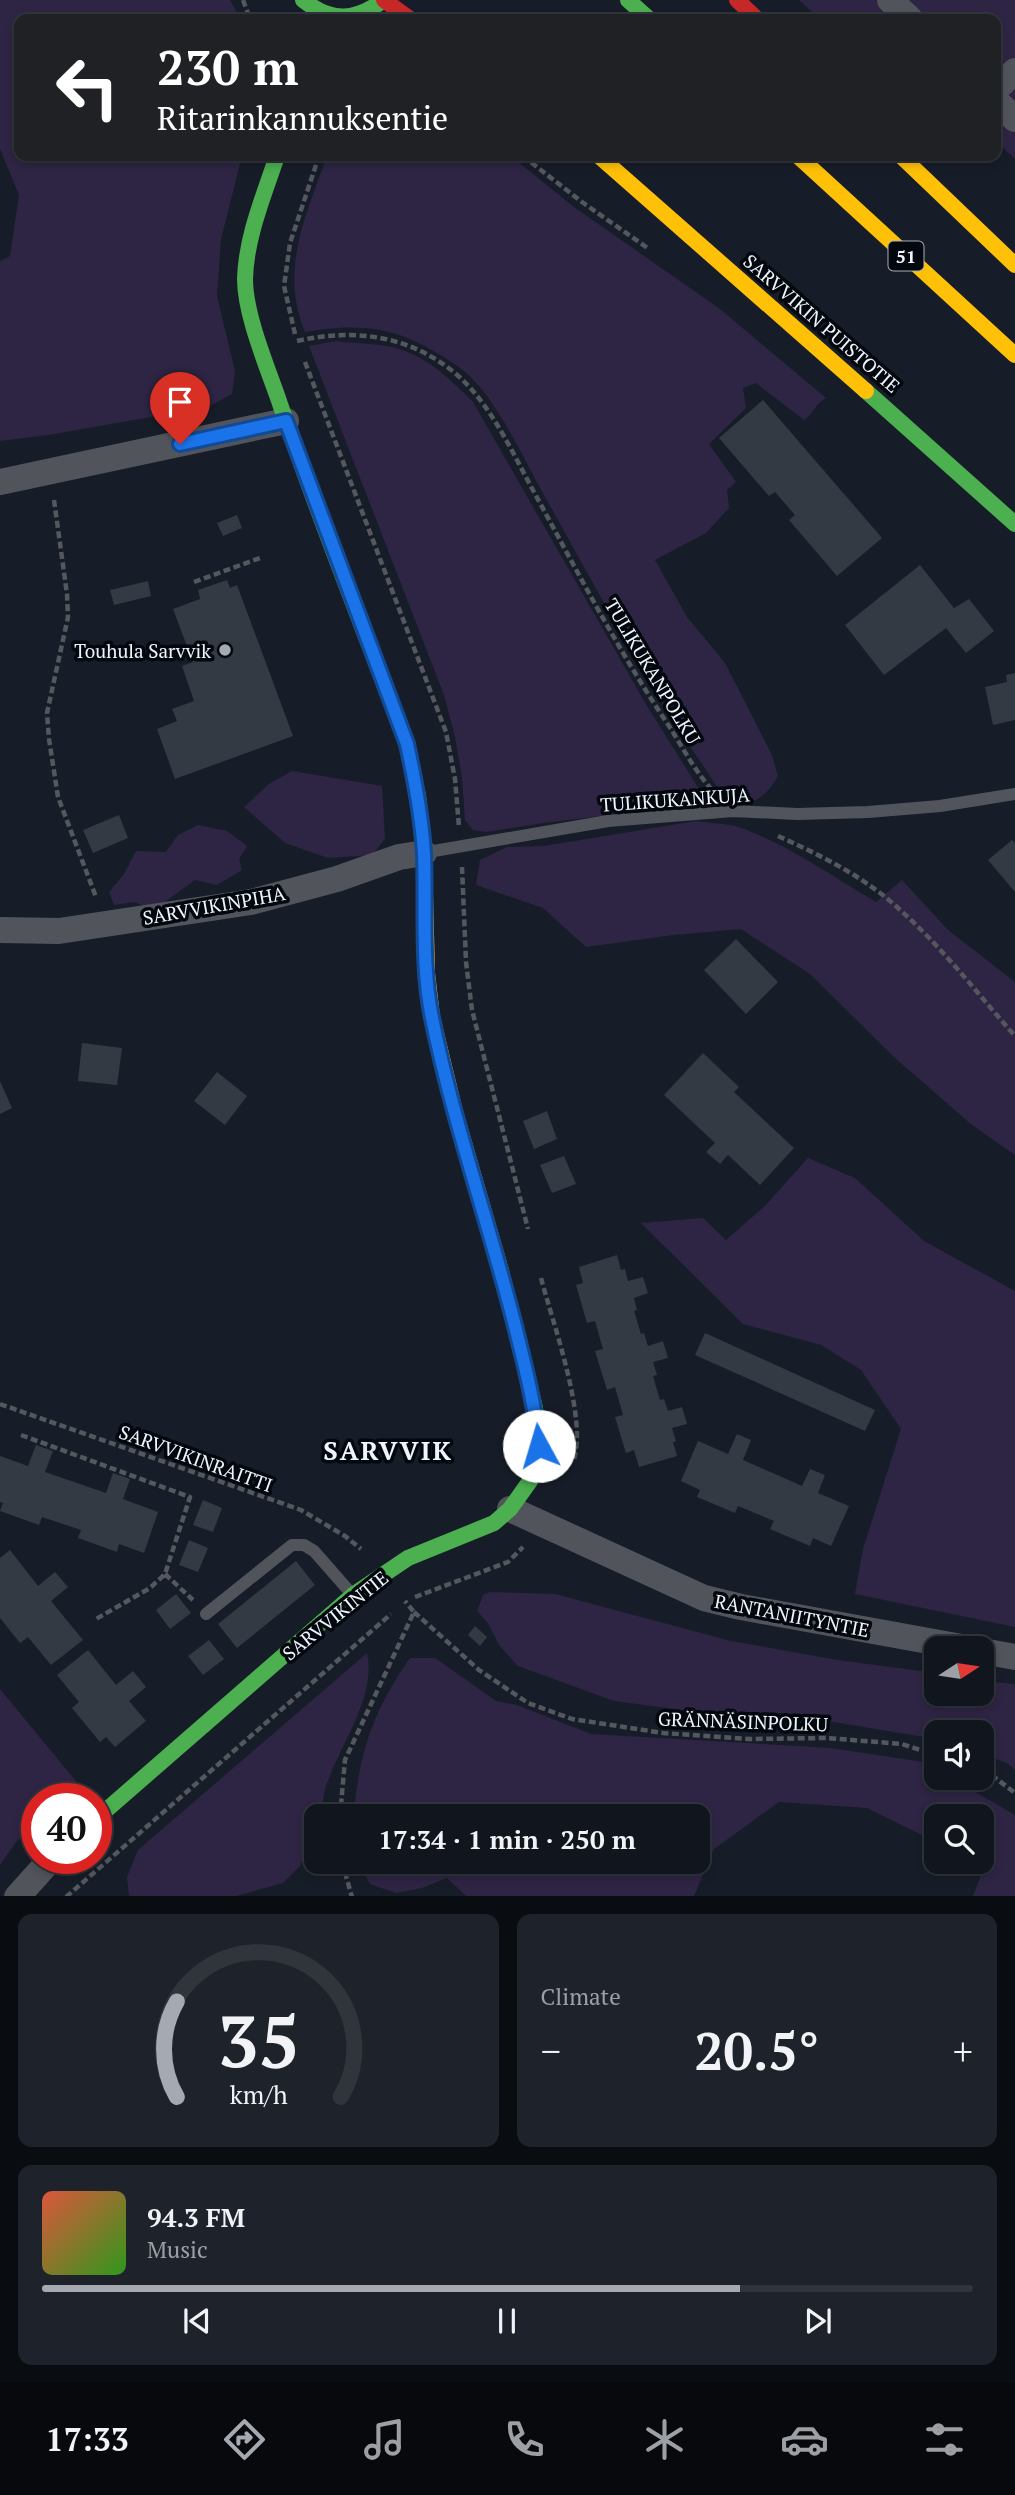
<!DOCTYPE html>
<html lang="en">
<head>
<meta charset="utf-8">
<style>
	body { margin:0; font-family:"PT Serif",serif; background:#1e232b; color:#f1f3f6; height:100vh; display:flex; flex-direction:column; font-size:26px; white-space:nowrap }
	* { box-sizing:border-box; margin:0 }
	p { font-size:23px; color:#9c9fa4 }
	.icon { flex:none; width:38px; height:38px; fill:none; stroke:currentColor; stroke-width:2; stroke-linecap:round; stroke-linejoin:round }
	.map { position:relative; height:1896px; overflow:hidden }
	.drawer { display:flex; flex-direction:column; gap:18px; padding:18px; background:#090c10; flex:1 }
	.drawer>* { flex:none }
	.top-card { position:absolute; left:14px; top:14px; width:987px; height:147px; border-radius:14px; box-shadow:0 4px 10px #0003,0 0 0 2px #30353c; background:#202124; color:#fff; overflow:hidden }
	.needle { width:46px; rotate:78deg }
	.controls { position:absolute; left:924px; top:1636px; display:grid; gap:14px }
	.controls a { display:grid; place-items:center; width:70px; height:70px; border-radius:14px; background:#11161e; box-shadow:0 4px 10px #0003,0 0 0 2px #30353c; font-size:35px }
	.speed { position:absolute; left:21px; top:1783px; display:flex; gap:14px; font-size:35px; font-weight:700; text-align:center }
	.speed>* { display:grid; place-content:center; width:91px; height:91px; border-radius:50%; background:#11161e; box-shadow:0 4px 10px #0003,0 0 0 2px #30353c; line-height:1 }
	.speed .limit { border:10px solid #d22; background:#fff; color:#111 }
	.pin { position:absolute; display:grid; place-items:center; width:60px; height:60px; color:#fff; margin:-72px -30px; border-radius:50% 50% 50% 0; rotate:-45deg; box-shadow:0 0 7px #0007 }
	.pin .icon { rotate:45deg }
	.me { position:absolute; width:77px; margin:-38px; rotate:354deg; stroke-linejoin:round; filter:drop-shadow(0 0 5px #0008) }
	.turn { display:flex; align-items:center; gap:24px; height:147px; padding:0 28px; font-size:32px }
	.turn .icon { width:91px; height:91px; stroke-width:2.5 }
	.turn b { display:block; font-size:49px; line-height:60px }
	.big { font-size:52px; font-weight:600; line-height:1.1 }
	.drawer .tile { flex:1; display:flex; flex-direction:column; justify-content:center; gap:10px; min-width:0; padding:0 24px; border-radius:14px; background:#1e232b }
	.drawer .dial { align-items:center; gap:0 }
	.dial svg { height:182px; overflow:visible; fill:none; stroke:#30353c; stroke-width:7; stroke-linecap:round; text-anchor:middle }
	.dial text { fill:#f1f3f6; stroke:none }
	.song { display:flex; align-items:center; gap:21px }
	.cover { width:84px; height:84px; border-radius:10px; background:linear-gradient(135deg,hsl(10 70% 55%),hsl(110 70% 35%)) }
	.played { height:7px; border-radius:4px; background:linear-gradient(90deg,#a4a9b2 75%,#30353c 75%) }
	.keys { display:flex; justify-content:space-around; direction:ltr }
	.heat { display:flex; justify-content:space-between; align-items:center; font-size:38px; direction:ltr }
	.drawer .tiles { flex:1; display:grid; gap:18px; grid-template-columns:1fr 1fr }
	.tile:last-child { grid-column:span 2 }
	.trip { position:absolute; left:304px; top:1804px; width:406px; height:70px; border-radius:14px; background:#11161e; box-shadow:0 4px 10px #0003,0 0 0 2px #30353c; font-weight:600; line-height:70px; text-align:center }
	.menu { display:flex; height:112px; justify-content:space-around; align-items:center; background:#07090c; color:#9c9fa4 }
	.menu .icon { width:49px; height:49px }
	.menu .selected { color:#a4a9b2 }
	.menu b { font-size:32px; color:#f1f3f6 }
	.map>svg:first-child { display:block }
</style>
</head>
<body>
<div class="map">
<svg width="1015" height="1897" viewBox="0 0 1015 1897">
	<rect width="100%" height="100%" fill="#171d28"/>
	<path fill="#2d2543" d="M0,0H230L240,19H19V156H242L221,239L217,296L235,371L232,394L208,407L48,435L0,441V261L10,256L19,195L0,149Z
		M799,0H1015V159L996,141V19H820Z
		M327,156H511L574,207L720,309L826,398C815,404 813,414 804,420L756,383L743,388L746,408L709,444L736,482L727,490L729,508L706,533L655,560L687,617L725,663L772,755L778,776C764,801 745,812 721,793C694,751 664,710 640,667C606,607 573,547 539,486C520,451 492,391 460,368C405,329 370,321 305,332C279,269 306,216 327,156Z
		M336,341C357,344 382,343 402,350C431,360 451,380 473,402L647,706L704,797L700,805L688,809L618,814L543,823L487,832L473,830L465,820L462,778L455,737L444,695L309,346Z
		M292,771L382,786L385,839L372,855L328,858L285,843L244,807L269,784Z
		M696,821C709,823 722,823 735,826C779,839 835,878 876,902L902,880L948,930L1015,982V1155L972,1125L894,1057L810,974L741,929L673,935L586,947L543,908L476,885L480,860L507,847L544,846Z
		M198,825L227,831L247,846L239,859L242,870L217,885L195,880L154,910L134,902L114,905L109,892L124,874L136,851L166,852L178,835Z
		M808,1158L855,1178L924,1241L1015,1291V1627L855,1594L863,1549L901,1429L861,1370L821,1345L743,1324L641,1223L703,1218L726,1240L765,1206Z
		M490,1592L555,1594L731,1641L838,1660L936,1673V1694H982V1681L1015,1684V1770L1007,1763L982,1754V1732H936V1739L780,1713L697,1712L614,1701L518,1666L499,1645L488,1623L477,1611L483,1595Z
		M367,1653C377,1698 338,1747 325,1789C323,1798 322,1808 320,1816H317V1831L300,1866L283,1883L236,1896H129L127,1877L138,1850Z
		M410,1658H435L496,1701L517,1705L591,1734L831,1748L923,1762L936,1770V1778H951L1015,1815V1896H973L984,1867L975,1862H982V1816H936V1842L867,1808L779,1802L714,1849L694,1896H466L447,1878L422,1888L396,1893L370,1884L358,1862H698V1816H354C358,1754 374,1709 410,1658Z
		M0,1689L80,1786L64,1799H37V1823L16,1842L0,1865Z"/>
	<path fill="#333a43" d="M763,400L882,538L837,576L789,520L795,515L775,492L769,496L719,438Z
		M237,515L242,528L223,536L217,523Z
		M920,565L954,608L969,599L994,631L966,653L946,628L884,675L845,625Z
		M227,580L230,588L237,585L293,736L175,779L157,729L177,721L172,709L194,701L182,666L193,662L173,609L200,599L198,590Z
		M148,581L151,596L114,605L110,590Z
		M1015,673V720L993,725L985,687L1007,682L1006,675Z
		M119,815L128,838L93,853L83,830Z
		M1012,840L1015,843V892L988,860Z
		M736,939L778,982L746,1014L704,970Z
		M82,1043L122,1048L117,1085L78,1081Z
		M703,1053L739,1087L734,1092L794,1148L760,1185L728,1155L720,1164L706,1152L715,1143L664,1095Z
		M217,1072L247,1096L225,1125L194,1101Z
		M0,1081L12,1108L0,1114Z
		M547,1111L557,1139L534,1149L523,1121Z
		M564,1156L576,1184L552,1193L540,1165Z
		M617,1255L621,1270L625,1269L628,1281L643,1277L648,1293L634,1298L637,1310L634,1311L641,1334L644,1333L648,1346L663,1341L668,1358L653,1362L657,1375L653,1376L660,1400L664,1399L668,1411L682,1407L687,1424L672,1428L676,1441L673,1442L677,1456L639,1467L634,1450L626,1453L615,1417L623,1415L615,1387L607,1390L595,1351L603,1349L595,1321L587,1323L576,1285L583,1283L579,1267Z
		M705,1333L875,1410L865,1431L695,1355Z
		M737,1434L751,1440L743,1460L802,1486L810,1469L825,1475L818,1493L849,1506L831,1546L813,1538L810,1546L770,1529L774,1521L738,1506L735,1513L697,1497L700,1490L681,1481L698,1441L728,1454Z
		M36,1445L53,1451L45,1472L106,1493L113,1473L130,1479L123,1499L158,1512L144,1553L119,1544L117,1552L78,1538L81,1530L42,1517L39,1525L0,1511L3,1503L0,1502V1456L28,1466Z
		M203,1500L222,1508L213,1532L193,1525Z
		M189,1540L208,1548L198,1572L179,1565Z
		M10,1550L38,1586L55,1572L68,1587L51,1601L83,1640L51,1665L28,1637L20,1643L0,1618V1558Z
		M296,1561L315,1585L237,1648L218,1624Z
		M176,1594L191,1613L170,1629L156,1610Z
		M475,1626L487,1637L480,1646L468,1635Z
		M209,1640L224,1659L203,1675L188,1656Z
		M88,1650L116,1685L133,1671L146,1687L129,1701L146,1721L115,1747L106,1737L100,1742L72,1708L79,1702L57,1675Z"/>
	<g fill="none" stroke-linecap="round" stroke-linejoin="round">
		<path stroke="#54585e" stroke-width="4.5" stroke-dasharray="7 3.5" stroke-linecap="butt" d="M243,0L250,19
			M523,156L582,202L649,249
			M295,334L284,286L290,243L319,156
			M297,341C354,328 410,335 456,374C491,404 512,452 534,492C577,571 619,652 669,726C683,748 696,773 714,792
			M305,362L446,732L455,779L459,827
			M54,500L67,594L68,617L47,713L49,739L58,797L96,897
			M194,582L260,558
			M778,836C820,855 863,876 898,908C941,946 977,993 1015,1036
			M462,867L466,962L472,1010L528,1229
			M541,1278C553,1324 587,1416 574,1460
			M0,1404L301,1510L345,1536L361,1549
			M21,1435L190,1497L165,1574L150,1588L96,1619
			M165,1574L193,1600
			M415,1597L508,1562L523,1547
			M414,1612L479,1670L528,1703L572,1719L663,1733L748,1739L827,1738L902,1744L936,1755
			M982,1771L989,1773L1015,1793
			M340,1816L345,1760L414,1612L405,1601
			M342,1862L352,1897
			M66,1897L391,1614"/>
		<path stroke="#52545b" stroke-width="12" d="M428,852L608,821L733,811L797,814L868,812L940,806L1015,794
			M206,1614L292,1545H304L314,1551L350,1592"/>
		<path stroke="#52545b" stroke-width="26" d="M890,0L910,19
			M996,89L1015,71
			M996,101L1015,119
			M0,482L286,421
			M0,930L59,931L251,902L337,879L399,857L424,853
			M510,1509L704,1598L741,1607L967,1648
			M982,1651L1015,1657
			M17,1897L52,1858"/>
		<path stroke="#4caf50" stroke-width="16" d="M303,0C332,23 355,21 384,0
			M628,0L649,19
			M277,156C264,195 246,237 245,279C245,315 267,366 279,401C318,516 364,630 407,744L418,796
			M866,391L1015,524
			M96,1819L353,1595L408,1558L494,1523L510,1509L530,1481L539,1446L535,1408L501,1271"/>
		<path stroke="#ffc107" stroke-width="16" d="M599,156L866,391
			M798,156L1015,355
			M901,156L1015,265
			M418,796L424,853L427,973L432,1017L455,1112L501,1271"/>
		<path stroke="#c62828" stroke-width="16" d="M384,0L410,19
			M737,0L757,19"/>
	</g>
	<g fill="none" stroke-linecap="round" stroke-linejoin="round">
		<g stroke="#114b97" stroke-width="18">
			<path id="route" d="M180,444L286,421L407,744C415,781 422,817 424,854C426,908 421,965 432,1018C453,1122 489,1223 515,1326C525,1366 535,1405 539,1446"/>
		</g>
		<use href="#route" stroke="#1a73e8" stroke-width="12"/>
	</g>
	<circle fill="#a4a9b2" stroke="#03070e" stroke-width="2.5" cx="225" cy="650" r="7"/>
	<g text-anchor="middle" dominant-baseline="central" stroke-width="7" stroke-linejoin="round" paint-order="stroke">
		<rect fill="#03070e" stroke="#a9aeb5" stroke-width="2" x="888.5" y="241.5" width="35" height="29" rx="5"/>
		<g font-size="18" font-weight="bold" fill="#f0f5fd">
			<text x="906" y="256">51</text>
		</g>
		<g font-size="19" fill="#f0f5fd" stroke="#03070e">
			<text transform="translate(822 323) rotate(41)">SARVVIKIN PUISTOTIE</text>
			<text transform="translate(653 671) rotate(59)">TULIKUKANPOLKU</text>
			<text transform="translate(675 799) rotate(-4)">TULIKUKANKUJA</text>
			<text transform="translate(214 905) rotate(-10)">SARVVIKINPIHA</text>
			<text transform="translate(196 1458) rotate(20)">SARVVIKINRAITTI</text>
			<text transform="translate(335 1615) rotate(-39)">SARVVIKINTIE</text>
			<text transform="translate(792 1615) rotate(11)">RANTANIITYNTIE</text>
			<text transform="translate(743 1721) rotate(2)">GRÄNNÄSINPOLKU</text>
		</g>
		<g font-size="19" fill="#f0f5fd" stroke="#03070e" text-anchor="end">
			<text x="211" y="650">Touhula Sarvvik</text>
		</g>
		<g font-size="26" font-weight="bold" letter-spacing="2" fill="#f0f5fd" stroke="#03070e">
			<text x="388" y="1450">SARVVIK</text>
		</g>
	</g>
</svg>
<div class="controls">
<a><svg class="needle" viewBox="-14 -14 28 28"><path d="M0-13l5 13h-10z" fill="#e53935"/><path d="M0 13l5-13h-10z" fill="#9c9fa4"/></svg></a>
<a><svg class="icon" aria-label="sound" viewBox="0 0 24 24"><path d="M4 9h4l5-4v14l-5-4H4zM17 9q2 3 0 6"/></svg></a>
<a><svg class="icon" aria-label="search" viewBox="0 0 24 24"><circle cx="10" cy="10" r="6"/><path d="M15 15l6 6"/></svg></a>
</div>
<div class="speed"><div class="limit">40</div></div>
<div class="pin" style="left:180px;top:444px;background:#d93025"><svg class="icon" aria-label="arrive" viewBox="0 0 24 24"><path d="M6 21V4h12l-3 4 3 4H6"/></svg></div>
<svg class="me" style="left:539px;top:1446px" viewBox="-20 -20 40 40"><circle r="19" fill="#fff"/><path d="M0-13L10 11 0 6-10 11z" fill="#1a73e8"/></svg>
<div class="trip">17:34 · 1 min · 250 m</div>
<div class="top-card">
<div class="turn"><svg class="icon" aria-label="left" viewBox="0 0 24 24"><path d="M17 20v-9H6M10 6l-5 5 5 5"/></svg><div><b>230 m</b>Ritarinkannuksentie</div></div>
</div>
</div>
<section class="drawer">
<div class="tiles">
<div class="tile dial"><svg viewBox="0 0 100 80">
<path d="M14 69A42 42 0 1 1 86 69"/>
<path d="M14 69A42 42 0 0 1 14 27" stroke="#a4a9b2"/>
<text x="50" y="56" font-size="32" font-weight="700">35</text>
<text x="50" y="72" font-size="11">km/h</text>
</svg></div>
<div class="tile"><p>Climate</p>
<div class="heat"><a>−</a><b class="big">20.5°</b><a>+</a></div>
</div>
<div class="tile">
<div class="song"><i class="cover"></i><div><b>94.3 FM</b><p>Music</p></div></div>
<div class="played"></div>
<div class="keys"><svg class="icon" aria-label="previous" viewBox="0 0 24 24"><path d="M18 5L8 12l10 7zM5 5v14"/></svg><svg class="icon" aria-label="pause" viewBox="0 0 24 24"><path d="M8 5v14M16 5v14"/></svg><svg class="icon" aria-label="next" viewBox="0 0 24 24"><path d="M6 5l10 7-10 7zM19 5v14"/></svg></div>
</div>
</div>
</section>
<nav class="menu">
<b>17:33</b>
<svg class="icon selected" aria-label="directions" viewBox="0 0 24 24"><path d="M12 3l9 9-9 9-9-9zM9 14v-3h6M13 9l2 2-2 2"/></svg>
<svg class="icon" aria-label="music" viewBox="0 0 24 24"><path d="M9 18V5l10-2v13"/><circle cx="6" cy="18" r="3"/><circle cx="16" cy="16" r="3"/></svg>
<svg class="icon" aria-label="phone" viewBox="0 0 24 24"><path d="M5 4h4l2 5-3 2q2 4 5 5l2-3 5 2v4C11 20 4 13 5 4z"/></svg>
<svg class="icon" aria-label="climate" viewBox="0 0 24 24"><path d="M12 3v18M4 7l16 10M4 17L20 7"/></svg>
<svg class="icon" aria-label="car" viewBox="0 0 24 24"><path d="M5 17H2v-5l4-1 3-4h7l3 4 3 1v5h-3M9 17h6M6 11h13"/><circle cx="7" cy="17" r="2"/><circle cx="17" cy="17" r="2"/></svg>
<svg class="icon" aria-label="filters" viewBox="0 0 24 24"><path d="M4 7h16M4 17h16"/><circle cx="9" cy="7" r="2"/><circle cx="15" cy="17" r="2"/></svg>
</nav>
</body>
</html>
